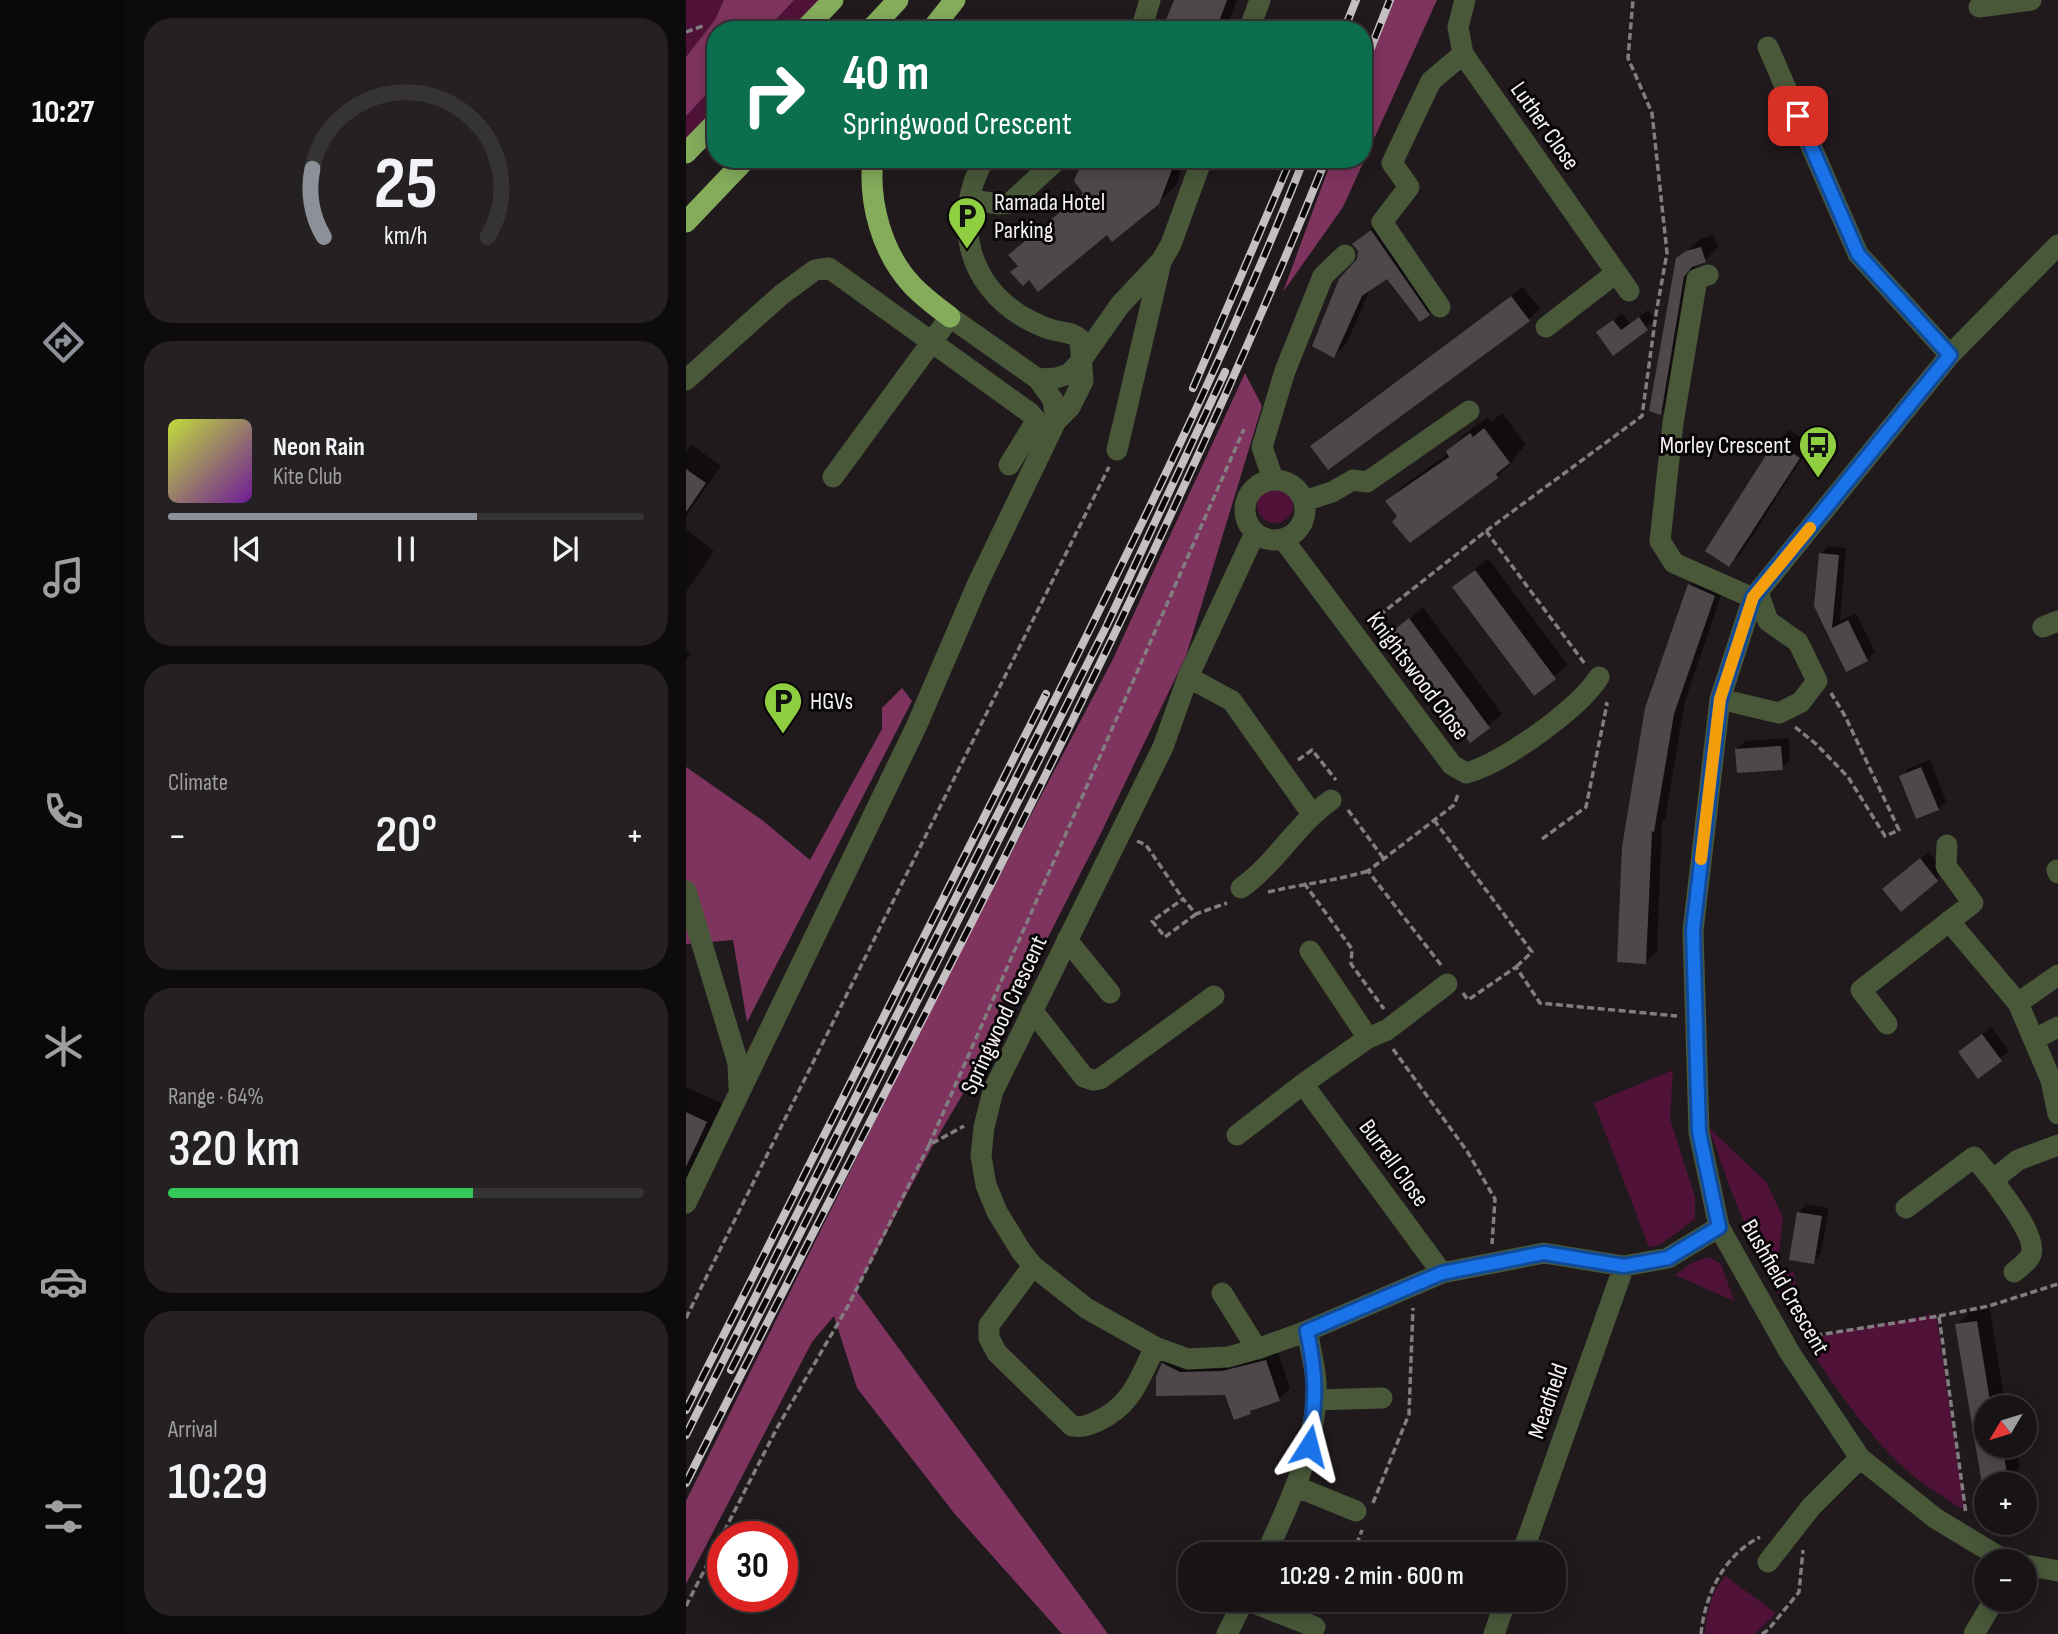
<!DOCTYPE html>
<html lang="en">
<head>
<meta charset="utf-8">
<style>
	body { margin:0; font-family:"Sofia Sans Condensed",sans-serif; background:#252123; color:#f1f3f6; height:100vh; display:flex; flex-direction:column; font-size:26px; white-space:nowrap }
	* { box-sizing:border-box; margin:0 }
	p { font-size:23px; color:#9f9ea1 }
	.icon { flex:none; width:38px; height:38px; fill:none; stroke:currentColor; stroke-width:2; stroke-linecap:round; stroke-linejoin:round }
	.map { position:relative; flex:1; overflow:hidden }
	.sheet { display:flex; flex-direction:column; gap:18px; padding:18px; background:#0d0b0c; width:560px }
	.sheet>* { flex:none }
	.guide { position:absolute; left:21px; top:21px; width:665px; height:147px; border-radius:28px; box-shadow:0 4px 18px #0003,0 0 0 2px #363335; background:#0b6e4f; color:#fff; overflow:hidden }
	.needle { width:46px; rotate:232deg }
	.tools { position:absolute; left:1288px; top:1395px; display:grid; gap:14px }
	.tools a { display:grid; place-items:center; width:63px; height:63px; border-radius:50%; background:#181416; box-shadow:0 4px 18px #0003,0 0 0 2px #363335; font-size:35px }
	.speed { position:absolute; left:21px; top:1521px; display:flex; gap:14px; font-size:35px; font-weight:700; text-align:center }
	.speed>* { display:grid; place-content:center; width:91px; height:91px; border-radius:50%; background:#181416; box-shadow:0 4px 18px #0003,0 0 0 2px #363335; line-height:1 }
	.speed .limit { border:10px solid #d22; background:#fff; color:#111 }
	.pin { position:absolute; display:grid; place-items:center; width:60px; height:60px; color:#fff; margin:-30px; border-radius:14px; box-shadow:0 4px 10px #0006 }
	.me { position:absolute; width:77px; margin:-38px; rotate:9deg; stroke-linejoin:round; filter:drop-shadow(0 0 5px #0008) }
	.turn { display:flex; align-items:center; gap:24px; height:147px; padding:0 21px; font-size:32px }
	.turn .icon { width:91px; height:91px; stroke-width:2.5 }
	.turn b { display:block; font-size:49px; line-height:60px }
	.big { font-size:52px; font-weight:600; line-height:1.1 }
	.sheet .widget { flex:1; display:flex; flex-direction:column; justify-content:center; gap:10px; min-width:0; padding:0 24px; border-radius:28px; background:#252123 }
	.sheet .dial { align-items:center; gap:0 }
	.dial svg { height:182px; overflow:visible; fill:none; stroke:#363335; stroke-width:7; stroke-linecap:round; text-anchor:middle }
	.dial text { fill:#f1f3f6; stroke:none }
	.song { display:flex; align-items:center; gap:21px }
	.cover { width:84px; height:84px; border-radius:10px; background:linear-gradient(135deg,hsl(70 70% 55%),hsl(280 70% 35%)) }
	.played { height:7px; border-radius:4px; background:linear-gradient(90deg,#8c9099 65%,#363335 65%) }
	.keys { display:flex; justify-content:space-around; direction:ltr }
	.heat { display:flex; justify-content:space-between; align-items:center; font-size:38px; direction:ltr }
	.charge { height:10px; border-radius:5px; background:linear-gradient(90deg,#34c759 64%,#363335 0) }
	.trip { position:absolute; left:492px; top:1542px; width:388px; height:70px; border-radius:28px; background:#181416; box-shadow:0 4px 18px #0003,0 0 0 2px #363335; font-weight:600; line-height:70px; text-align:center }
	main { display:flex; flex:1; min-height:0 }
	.tabs { display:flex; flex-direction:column; width:126px; justify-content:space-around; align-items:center; background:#0a0809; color:#9f9ea1 }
	.tabs .icon { width:49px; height:49px }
	.tabs .selected { color:#8c9099 }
	.tabs b { font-size:32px; color:#f1f3f6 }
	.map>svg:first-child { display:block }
</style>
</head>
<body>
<main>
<nav class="tabs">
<b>10:27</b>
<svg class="icon selected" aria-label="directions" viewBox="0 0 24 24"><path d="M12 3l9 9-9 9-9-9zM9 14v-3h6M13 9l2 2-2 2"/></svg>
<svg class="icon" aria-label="music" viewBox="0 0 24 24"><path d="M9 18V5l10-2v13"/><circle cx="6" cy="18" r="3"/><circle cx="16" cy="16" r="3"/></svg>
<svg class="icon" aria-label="phone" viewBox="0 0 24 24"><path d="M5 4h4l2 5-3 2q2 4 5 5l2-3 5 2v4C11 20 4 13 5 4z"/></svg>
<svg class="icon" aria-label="climate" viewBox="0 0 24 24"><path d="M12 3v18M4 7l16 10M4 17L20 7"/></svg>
<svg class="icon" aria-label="car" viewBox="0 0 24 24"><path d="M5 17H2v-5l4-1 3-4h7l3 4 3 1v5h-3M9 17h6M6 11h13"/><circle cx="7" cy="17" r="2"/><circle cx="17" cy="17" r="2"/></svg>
<svg class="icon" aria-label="filters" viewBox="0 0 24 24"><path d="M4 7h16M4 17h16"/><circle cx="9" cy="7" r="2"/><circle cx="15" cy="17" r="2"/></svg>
</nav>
<section class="sheet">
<div class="widget dial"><svg viewBox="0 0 100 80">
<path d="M14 69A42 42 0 1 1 86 69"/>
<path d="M14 69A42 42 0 0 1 9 39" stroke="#8c9099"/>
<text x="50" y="56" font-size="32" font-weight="700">25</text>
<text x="50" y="72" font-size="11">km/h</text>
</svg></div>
<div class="widget">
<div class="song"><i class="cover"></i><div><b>Neon Rain</b><p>Kite Club</p></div></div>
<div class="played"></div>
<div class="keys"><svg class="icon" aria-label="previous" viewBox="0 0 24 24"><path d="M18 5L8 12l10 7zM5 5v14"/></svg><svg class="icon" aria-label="pause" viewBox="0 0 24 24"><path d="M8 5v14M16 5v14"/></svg><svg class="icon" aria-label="next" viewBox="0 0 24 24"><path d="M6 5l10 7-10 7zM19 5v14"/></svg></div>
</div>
<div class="widget"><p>Climate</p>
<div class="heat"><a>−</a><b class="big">20°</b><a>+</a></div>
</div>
<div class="widget"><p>Range · 64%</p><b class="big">320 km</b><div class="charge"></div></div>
<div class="widget"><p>Arrival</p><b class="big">10:29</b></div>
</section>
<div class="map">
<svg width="1372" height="1634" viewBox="0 0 1372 1634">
	<rect width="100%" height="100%" fill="#201a1d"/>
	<path fill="#51123a" d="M0,0H141L114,30H30V121L0,154Z
		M571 505a18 18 0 1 1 36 0a18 18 0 1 1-36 0Z
		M987,1070L984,1119L1009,1197V1219L974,1245L963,1247L908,1103Z
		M1023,1128L1080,1182L1097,1217L1090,1276L1108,1272L1115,1329L1080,1274L1046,1193Z
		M1023,1257L1035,1264L1048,1301L989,1275L1006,1263Z
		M1250,1314L1279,1511C1262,1499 1242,1488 1225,1474C1182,1437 1149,1386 1117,1339Z
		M1039,1576L1090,1613L1068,1634H1019C1020,1612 1025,1593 1039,1576Z"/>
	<path fill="#7f3460" d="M38,0H108L80,30H30V84L0,116V57L29,20Z
		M708,0H751L657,207L597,292L646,159H677V78Z
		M559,373L576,406L500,656L415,833L319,1022L248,1143L170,1290L422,1634H376L268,1513L171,1388L148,1316L126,1342L0,1584V1501L272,954L427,659Z
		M216,688L226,701L61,1022L47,940L0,944V767L76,820L124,860L196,729V708Z"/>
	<path fill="#0007" d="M490,0H551L539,30H478Z
		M399,159H499L490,185L472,203L421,232L334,265L324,255L398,191Z
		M698,218L755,301L742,314L702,276L685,287L661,343L648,356L673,260V251L668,244Z
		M1028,235L1032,247L1019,260L1010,264L987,400L975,413L991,259L1015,239Z
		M837,287L854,309L843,319L626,446L637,435Z
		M962,310L969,320L927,353L912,333L936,313L944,323Z
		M816,413L840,445L827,458L828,460L811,477L713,516L701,502L718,485L763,453L762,451L779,434L802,417L805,422Z
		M1103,430L1125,444L1056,552L1043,565L1091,442Z
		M6,445L35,466L0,516V451Z
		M0,529L28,551L0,592Z
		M1143,546L1160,548L1154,621L1170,613L1189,652L1181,660L1161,670L1130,606L1134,554Z
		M802,558L882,665L848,693L768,587Z
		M1015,573L1039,584L999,701L979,819L976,821L971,951L960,962L961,709L1004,585Z
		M737,607L816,714L785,740L705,634Z
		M0,649L5,653L0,659Z
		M1103,738L1104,760L1096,768L1051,749L1059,741Z
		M1244,760L1260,801L1252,809L1215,777L1223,768Z
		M1243,852L1259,872L1215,909L1207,881Z
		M1305,1027L1323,1051L1293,1076L1275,1052Z
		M0,1087L37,1104L0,1181Z
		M1121,1204L1143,1208L1135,1254L1127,1262L1113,1212Z
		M1304,1309L1318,1397L1324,1396L1325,1407H1300V1446H1331L1334,1468L1320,1484H1300V1504L1295,1505L1292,1488L1297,1483L1271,1325L1284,1312Z
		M591,1350L604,1388L593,1399L570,1407L564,1413L540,1394L477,1364L488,1354Z"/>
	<path fill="#4f484b" d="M488,0H541L530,30H476Z
		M397,159H490L473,204L426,242L421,235L352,292L343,280L337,286L324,272L332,266L322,255L397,193L388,181Z
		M685,230L744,315L734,322L701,279L676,296L648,358L626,346L653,279L671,259L672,251L666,244Z
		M1015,247L1020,262L1006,267L998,277L975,415L963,411L990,258L1000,251Z
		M825,296L844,321L642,470L624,446Z
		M953,317L962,330L927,356L910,332L927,320L935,330Z
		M798,428L824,463L810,474L812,478L724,543L706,522L711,516L699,501L763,457L760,451L784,433L787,437Z
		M1089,441L1114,458L1043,567L1019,551Z
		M0,469L20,483L0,512Z
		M1133,553L1153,555L1146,628L1162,620L1182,661L1160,672L1128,606Z
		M789,570L870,679L848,696L766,587Z
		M1002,584L1029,596L988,714L968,832L966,831L960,964L931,962L936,847L959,708Z
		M723,618L804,728L784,743L703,634Z
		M1095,746L1097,770L1051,773L1049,749Z
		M1235,767L1253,810L1230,819L1213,776Z
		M1234,858L1252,881L1215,912L1196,889Z
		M1296,1034L1316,1061L1292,1079L1272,1052Z
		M0,1112L21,1122L0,1167Z
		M1111,1212L1136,1216L1128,1264L1103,1260Z
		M1291,1321L1305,1407H1300V1446H1309L1311,1456L1318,1455L1322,1482L1310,1484H1296L1269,1324Z
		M580,1360L594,1401L564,1411L565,1414L548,1420L539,1395L470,1396V1376L476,1363L494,1372L536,1371Z"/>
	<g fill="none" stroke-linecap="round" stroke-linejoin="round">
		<path stroke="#827d7f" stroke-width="3.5" stroke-dasharray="7 3.5" stroke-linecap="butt" d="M0,32L17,26
			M800,531L899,664
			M685,622L800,531L956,416L970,314L981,253L966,113L942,58L947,0
			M1109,727L1130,744L1162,777L1199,836L1213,830L1159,716L1145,693
			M612,760L626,750L650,780
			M662,810L698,859
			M748,820L846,952L830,967
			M856,839L900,807L921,704L919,703
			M451,841L460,845L497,899
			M618,883L666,949L665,964L698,1009
			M582,892C616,884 649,881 682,871
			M510,914L479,937L466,921L497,899L510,914L541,903
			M755,965L682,871L768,805L773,792
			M777,993L782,1000L830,967L854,1003L991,1016
			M707,1049L781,1151L809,1199L806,1244
			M243,1145L558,429
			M1253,1316L1303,1306L1372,1284
			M0,1318L423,467
			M1119,1337L1253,1316L1280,1514
			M687,1503L723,1414L727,1308
			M667,1554L676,1530
			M0,1606L91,1428L162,1306L243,1145L278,1126
			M643,1613L648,1600
			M1015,1634C1019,1595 1037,1556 1074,1537
			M1076,1634L1082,1630L1113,1592L1117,1550"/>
		<path stroke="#485839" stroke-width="21" d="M779,0L772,27L777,54L943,291
			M1293,7L1345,0
			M455,30L464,0
			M563,30L574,0
			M1082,47L1172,254L1264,355
			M285,200L313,204L324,203L372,159
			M1022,275L1011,279L987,423L974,541L988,563L1067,598
			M754,307L696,222L723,187L706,163L745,81L777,54
			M860,327L930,273
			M352,379L370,378L383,374L394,362L434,305L476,260L485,244L516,159
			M0,380L95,295L129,270L143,268L344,413L350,420L349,423L323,465
			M431,450L475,262
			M147,477L264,317L352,379L367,400L370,421
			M587,479L576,447L599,371L637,276L659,255
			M559 510a30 30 0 1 1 60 0a30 30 0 1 1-60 0Z
			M618,501L646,492L667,480L681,482L783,411
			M569,533L502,677L477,747L307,1091L298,1127L295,1156L300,1185L311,1212L335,1251L347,1266L400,1308L469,1347L502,1359L542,1357L571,1349L621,1331L756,1273L858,1253L938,1266L982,1258L1033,1227
			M597,539L766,765L780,773C816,764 893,709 913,677
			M1357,627L1372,621
			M502,677L546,701L626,814
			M1034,699L1093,713L1115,702L1131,681L1112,642L1082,621L1072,592
			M1371,870L1372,873
			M555,888C589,864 609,826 645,800
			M0,891L52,1063L53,1088
			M1263,921L1332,1003L1365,1080L1372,1114
			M381,940L424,993
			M1332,1003L1372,975
			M346,1010L398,1077L407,1080L414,1079L528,996
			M1201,1024L1175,990L1287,903L1260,866L1261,845
			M682,1038L701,1030L761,984
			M1349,1039L1372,1027
			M617,1084L756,1273
			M551,1135L617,1084L682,1038L624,951
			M0,1203L230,727L292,583L370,421L384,407L397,381L394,339C385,331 375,333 364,329C356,327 347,322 339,318C280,284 266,218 298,159
			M1220,1208L1288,1157L1307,1180
			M347,1266L303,1325V1338L311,1353L386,1426C397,1428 402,1425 412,1421C447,1404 453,1379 469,1347
			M1328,1272C1333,1268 1340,1263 1344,1257C1354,1239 1318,1196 1307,1180L1332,1160L1372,1145
			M536,1293L571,1349
			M630,1400L696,1398
			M611,1487L670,1511
			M580,1554C603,1504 626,1456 630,1400C632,1377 625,1353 621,1331
			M836,1554L938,1266
			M1320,1561L1249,1518L1174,1458L1104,1353L1033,1227L1013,1132L1007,931L1034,699L1067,598L1264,355L1372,245
			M1082,1562L1125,1507L1174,1458
			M1339,1565L1372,1571
			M560,1600L629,1627
			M541,1634L558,1600
			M808,1634L820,1600
			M1288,1634L1308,1600"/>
		<path stroke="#84ac5b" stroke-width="21" d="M118,30L147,0
			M184,30L212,0
			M245,30L269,0
			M0,153L30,122
			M187,159C182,202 196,253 226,285C237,297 251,307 264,317
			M0,222L60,159"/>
		<g stroke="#c4c0c2" stroke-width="8">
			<path id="rail" d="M658,30L670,0
				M677,68L704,0
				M507,388L605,159
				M45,1370L421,625L539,372
				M0,1410L360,694
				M0,1435C112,1212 224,989 336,766C435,567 536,367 618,159
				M0,1483C220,1045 456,614 640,159"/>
		</g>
		<use href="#rail" stroke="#080607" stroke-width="5" stroke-dasharray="16" stroke-linecap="butt"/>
	</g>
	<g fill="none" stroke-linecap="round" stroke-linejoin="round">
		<g stroke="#114b97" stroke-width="18">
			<path id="route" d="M623,1446C630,1399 631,1378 621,1331L756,1273L858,1253L938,1266L982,1258L1033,1227L1013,1132L1007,930L1034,699L1067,597L1264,355L1172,254L1112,116"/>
		</g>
		<use href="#route" stroke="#1a73e8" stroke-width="12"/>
		<path stroke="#f59e0b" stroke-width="12" d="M1015,859L1034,699L1067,597L1124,528"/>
	</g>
	<defs>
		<g id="parking-pin" transform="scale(2.0125)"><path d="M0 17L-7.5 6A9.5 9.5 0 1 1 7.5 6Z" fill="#8fcd41" stroke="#080607"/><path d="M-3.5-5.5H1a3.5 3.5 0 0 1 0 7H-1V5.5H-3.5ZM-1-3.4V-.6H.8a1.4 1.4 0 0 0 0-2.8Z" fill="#111"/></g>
		<g id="bus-pin" transform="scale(2.0125)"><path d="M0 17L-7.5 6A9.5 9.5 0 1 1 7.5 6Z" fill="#8fcd41" stroke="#080607"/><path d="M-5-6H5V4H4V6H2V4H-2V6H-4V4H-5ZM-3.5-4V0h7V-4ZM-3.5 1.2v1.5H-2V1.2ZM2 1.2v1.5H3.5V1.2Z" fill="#111"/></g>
	</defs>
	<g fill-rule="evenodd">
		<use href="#parking-pin" x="281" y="216"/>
		<use href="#bus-pin" x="1132" y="445"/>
		<use href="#parking-pin" x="97" y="701"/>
	</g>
	<g text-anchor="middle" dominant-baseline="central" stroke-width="6" stroke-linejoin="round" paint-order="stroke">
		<g font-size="24" fill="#f6f2f4" stroke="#080607">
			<text transform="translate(859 126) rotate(55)">Luther Close</text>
			<text transform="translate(732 676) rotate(53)">Knightswood Close</text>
			<text transform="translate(318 1015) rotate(-65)">Springwood Crescent</text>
			<text transform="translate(708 1163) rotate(54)">Burrell Close</text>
			<text transform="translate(1099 1287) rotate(60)">Bushfield Crescent</text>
			<text transform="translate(862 1401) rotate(-71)">Meadfield</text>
		</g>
		<g font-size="24" fill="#f6f2f4" stroke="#080607" text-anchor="start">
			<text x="308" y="202">Ramada Hotel<tspan x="308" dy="28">Parking</tspan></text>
			<text x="1105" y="445" text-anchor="end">Morley Crescent</text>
			<text x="124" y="701">HGVs</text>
		</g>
	</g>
</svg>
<div class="tools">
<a><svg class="needle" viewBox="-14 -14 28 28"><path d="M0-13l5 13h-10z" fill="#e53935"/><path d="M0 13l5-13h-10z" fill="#9f9ea1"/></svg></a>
<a>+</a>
<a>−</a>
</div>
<div class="speed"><div class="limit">30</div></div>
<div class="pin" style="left:1112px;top:116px;background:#d93025"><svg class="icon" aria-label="arrive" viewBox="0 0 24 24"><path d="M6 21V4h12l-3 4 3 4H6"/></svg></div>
<svg class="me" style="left:623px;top:1446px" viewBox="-20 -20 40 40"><path d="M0-17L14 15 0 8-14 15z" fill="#1a73e8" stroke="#fff" stroke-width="4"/></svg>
<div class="trip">10:29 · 2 min · 600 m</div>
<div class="guide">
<div class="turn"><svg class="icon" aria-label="right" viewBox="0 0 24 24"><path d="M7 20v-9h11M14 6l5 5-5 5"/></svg><div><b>40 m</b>Springwood Crescent</div></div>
</div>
</div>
</main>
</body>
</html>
